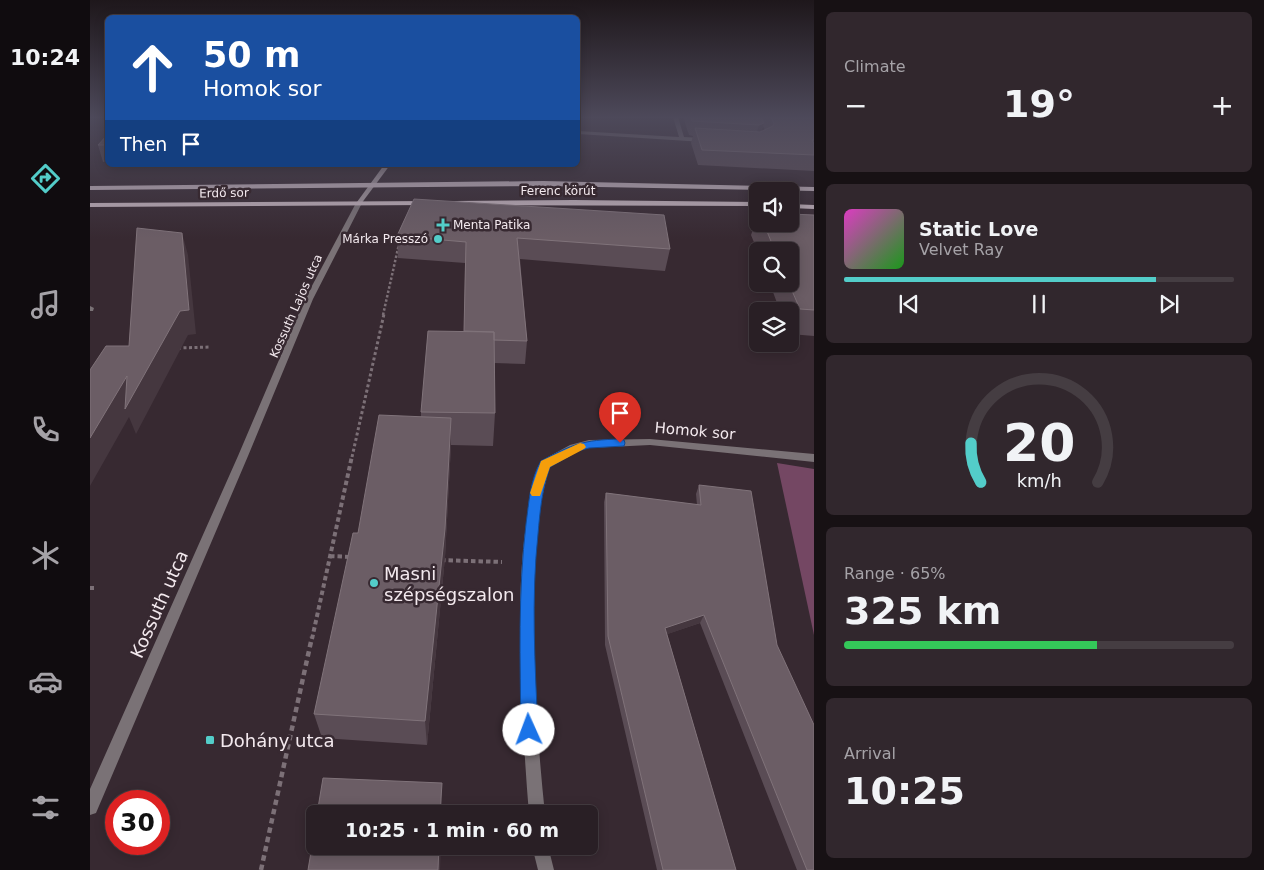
<!DOCTYPE html>
<html lang="en">
<head>
<meta charset="utf-8">
<style>
	body { margin:0; font-family:"DejaVu Sans",sans-serif; background:#31272d; color:#f1f3f6; height:100vh; display:flex; flex-direction:column; font-size:19px; white-space:nowrap }
	* { box-sizing:border-box; margin:0 }
	p { font-size:16px; color:#a5a2a7 }
	.icon { flex:none; width:28px; height:28px; fill:none; stroke:currentColor; stroke-width:2; stroke-linecap:round; stroke-linejoin:round }
	.map { position:relative; flex:1; overflow:hidden }
	.panel { display:flex; flex-direction:column; gap:12px; padding:12px; background:#171114; width:450px }
	.panel>* { flex:none }
	.top-card { position:absolute; left:15px; top:15px; width:475px; height:152px; border-radius:8px; box-shadow:0 2px 12px #0003,0 0 0 1px #453d42; background:#1a4fa0; color:#fff; overflow:hidden }
	.tools { position:absolute; left:659px; top:182px; display:grid; gap:10px }
	.tools a { display:grid; place-items:center; width:50px; height:50px; border-radius:8px; background:#291f25; box-shadow:0 2px 12px #0003,0 0 0 1px #453d42; font-size:25px }
	.speed { position:absolute; left:15px; top:790px; display:flex; gap:10px; font-size:25px; font-weight:700; text-align:center }
	.speed>* { display:grid; place-content:center; width:65px; height:65px; border-radius:50%; background:#291f25; box-shadow:0 2px 12px #0003,0 0 0 1px #453d42; line-height:1 }
	.speed .limit { border:8px solid #d22; background:#fff; color:#111 }
	.pin { position:absolute; display:grid; place-items:center; width:42px; height:42px; color:#fff; margin:-51px -21px; border-radius:50% 50% 50% 0; rotate:-45deg; box-shadow:0 0 5px #0007 }
	.pin .icon { rotate:45deg }
	.me { position:absolute; width:55px; margin:-28px; rotate:358deg; stroke-linejoin:round; filter:drop-shadow(0 0 4px #0008) }
	.turn { display:flex; align-items:center; gap:18px; height:105px; padding:0 15px; font-size:22px }
	.turn .icon { width:65px; height:65px; stroke-width:2.5 }
	.turn b { display:block; font-size:35px; line-height:42px }
	.then { display:flex; align-items:center; height:48px; padding:0 15px; background:#0003; gap:10px; font-size:19px }
	.big { font-size:38px; font-weight:700; line-height:1.1 }
	.panel .card { flex:1; display:flex; flex-direction:column; justify-content:center; gap:8px; min-width:0; padding:0 18px; border-radius:8px; background:#31272d }
	.panel .dial { align-items:center; gap:0 }
	.dial svg { height:130px; overflow:visible; fill:none; stroke:#453d42; stroke-width:7; stroke-linecap:round; text-anchor:middle }
	.dial text { fill:#f1f3f6; stroke:none }
	.song { display:flex; align-items:center; gap:15px }
	.cover { width:60px; height:60px; border-radius:8px; background:linear-gradient(135deg,hsl(310 70% 55%),hsl(120 70% 35%)) }
	.played { height:5px; border-radius:2px; background:linear-gradient(90deg,#53cdc9 80%,#453d42 80%) }
	.keys { display:flex; justify-content:space-around; direction:ltr }
	.heat { display:flex; justify-content:space-between; align-items:center; font-size:28px; direction:ltr }
	.charge { height:8px; border-radius:4px; background:linear-gradient(90deg,#34c759 65%,#453d42 0) }
	.trip { position:absolute; left:216px; top:805px; width:292px; height:50px; border-radius:8px; background:#291f25; box-shadow:0 2px 12px #0003,0 0 0 1px #453d42; font-weight:700; line-height:50px; text-align:center }
	main { display:flex; flex:1; min-height:0 }
	.tab-bar { display:flex; flex-direction:column; width:90px; justify-content:space-around; align-items:center; background:#100c0f; color:#a5a2a7 }
	.tab-bar .icon { width:35px; height:35px }
	.tab-bar .active { color:#53cdc9 }
	.tab-bar b { font-size:22px; color:#f1f3f6 }
	.map>svg:first-child { display:block }
</style>
</head>
<body>
<main>
<nav class="tab-bar">
<b>10:24</b>
<svg class="icon active" aria-label="directions" viewBox="0 0 24 24"><path d="M12 3l9 9-9 9-9-9zM9 14v-3h6M13 9l2 2-2 2"/></svg>
<svg class="icon" aria-label="music" viewBox="0 0 24 24"><path d="M9 18V5l10-2v13"/><circle cx="6" cy="18" r="3"/><circle cx="16" cy="16" r="3"/></svg>
<svg class="icon" aria-label="phone" viewBox="0 0 24 24"><path d="M5 4h4l2 5-3 2q2 4 5 5l2-3 5 2v4C11 20 4 13 5 4z"/></svg>
<svg class="icon" aria-label="climate" viewBox="0 0 24 24"><path d="M12 3v18M4 7l16 10M4 17L20 7"/></svg>
<svg class="icon" aria-label="car" viewBox="0 0 24 24"><path d="M5 17H2v-5l4-1 3-4h7l3 4 3 1v5h-3M9 17h6M6 11h13"/><circle cx="7" cy="17" r="2"/><circle cx="17" cy="17" r="2"/></svg>
<svg class="icon" aria-label="filters" viewBox="0 0 24 24"><path d="M4 7h16M4 17h16"/><circle cx="9" cy="7" r="2"/><circle cx="15" cy="17" r="2"/></svg>
</nav>
<div class="map">
<svg width="724" height="870" viewBox="0 0 724 870">
	<rect width="100%" height="100%" fill="#372931"/>
	<path fill="#744763" d="M687,463L724,469V635Z"/>
	<g fill="none" stroke-linecap="round" stroke-linejoin="round">
		<path stroke="#7c7077" stroke-width="2.5" stroke-dasharray="2.5 2" stroke-linecap="butt" d="M293,315L309,244"/>
		<path stroke="#7c7077" stroke-width="3" stroke-dasharray="3 2.5" stroke-linecap="butt" d="M88,348L120,347
			M262,457L294,314"/>
		<path stroke="#7c7077" stroke-width="4" stroke-dasharray="4.5 3" stroke-linecap="butt" d="M240,556L262,557
			M351,560L412,562
			M0,588H4
			M222,639L262,456"/>
		<path stroke="#7c7077" stroke-width="4.5" stroke-dasharray="5.5 4" stroke-linecap="butt" d="M171,870L222,637"/>
		<path fill="#7a7276" fill-rule="evenodd" d="M583,117H588L594,137L614,138L617,140L614,142L488,134V131L589,137Z
			M0,306L4,308L3,311H0Z
			M560,439L724,454V462L560,445L499,448L487,451L460,466C445,515 443,566 443,617C444,683 448,748 455,814H439C434,754 431,694 430,634C430,577 432,519 450,464L451,461L480,445L499,440Z
			M442,846H458L464,870H448Z"/>
		<path fill="#7a7276" fill-rule="evenodd" d="M269,201L272,203L223,299L158,456L6,813L0,815V789L148,456L215,299L266,203Z"/>
		<path fill="#a5999f" fill-rule="evenodd" d="M294,165H300L271,204H267V202Z"/>
		<path fill="#c6b6bf" fill-rule="evenodd" d="M453,181L724,187V191L453,186L0,190V186Z
			M484,200L668,202V206L365,205L361,203L365,201Z
			M341,201V205H338L0,207V203Z
			M700,204L724,205V209L700,208Z"/>
	</g>
	<path fill="#5a4c55" fill-rule="evenodd" d="M593,117H724V171L608,165L601,143L603,136L599,135ZM673,126L675,130L671,132Z
		M18,134V161L13,162L8,145Z
		M198,165H236L234,167Z
		M324,199L580,249L575,271L430,259L437,341L435,364L404,363L405,413L403,446L361,445L355,557L337,745L232,738L224,714L268,533L331,417V412L374,331L375,263L308,258L307,236Z
		M724,215V336L700,334V311H690L680,284H700V251L668,252L661,235L668,216V224H700Z
		M609,485L724,870H707L610,623L577,634L646,870H567L515,645L514,502L516,493L607,505L606,494Z"/>
	<path fill="#45373f" d="M674,123L669,137L665,139L669,125Z
		M92,233L98,255L106,334L98,335L46,434L39,417L0,486V438Z
		M361,418V446L355,557L337,745L335,721Z
		M614,615L610,623L572,636L575,628Z
		M352,783V814H350Z
		M349,846H351L350,870H348Z"/>
	<path fill="#6b5d65" stroke="#80737a" d="M601,117H671L674,123L669,125L602,121Z
		M681,117H724V140H722L724,144V155L612,150L605,128L670,132L683,126L684,124Z
		M18,134V145H8Z
		M324,199L574,215L580,249L427,238L437,341L404,340V332L374,331L376,242L307,236Z
		M700,214L724,215V310L710,309L699,284H700V251H685L674,224H700Z
		M47,228L92,233L99,310L90,311L35,409L37,376L0,438V370L16,346H39Z
		M338,331L404,332L405,413L331,412Z
		M289,415L361,418L355,529L335,721L224,714L263,533H268Z
		M609,485L661,491L687,645L724,725V870H717L614,615L575,628L646,870H573L518,636L516,493L611,505Z
		M233,778L352,783L350,814H227Z
		M225,828V846H349L348,870H218Z"/>
	<linearGradient id="sky" x2="0" y2="1"><stop stop-color="#1e171b"/><stop offset="0.49" stop-color="#4d495a"/><stop offset="1" stop-color="#4d495a" stop-opacity="0"/></linearGradient>
	<rect width="724" height="239" fill="url(#sky)"/>
	<path fill="#1a73e8" stroke="#114b97" d="M530,439L534,440L535,443L534,446L499,448L488,451L460,467C452,489 450,511 448,534C441,599 445,665 448,730L445,736L439,738L433,736L431,730C430,661 428,592 436,524C439,502 440,480 451,461C483,444 493,440 530,439Z"/>
	<path fill="#f59e0b" d="M490,443L494,444L496,447L494,449L460,467L450,496H442L440,493L451,461Z"/>
	<g fill="#53cdc9" stroke="#372931" stroke-width="2">
		<path d="M350.5 217.5h5v5h5v5h-5v5h-5v-5h-5v-5h5z"/>
		<circle cx="348" cy="239" r="5"/>
		<circle cx="284" cy="583" r="5"/>
		<rect x="115" y="735" width="10" height="10" rx="2.5"/>
	</g>
	<g text-anchor="middle" dominant-baseline="central" stroke-width="5" stroke-linejoin="round" paint-order="stroke">
		<g font-size="12" fill="#f3e9ee" stroke="#372931">
			<text x="468" y="191">Ferenc körút</text>
			<text transform="translate(134 193) rotate(-1)">Erdő sor</text>
			<text transform="translate(206 306) rotate(-66)">Kossuth Lajos utca</text>
		</g>
		<g font-size="12" fill="#f3e9ee" stroke="#372931" text-anchor="start">
			<text x="363" y="225">Menta Patika</text>
			<text x="338" y="239" text-anchor="end">Márka Presszó</text>
		</g>
		<g font-size="15" fill="#f3e9ee" stroke="#372931">
			<text transform="translate(605 431) rotate(5)">Homok sor</text>
		</g>
		<g font-size="18" fill="#f3e9ee" stroke="#372931" text-anchor="start">
			<text x="294" y="573">Masni<tspan x="294" dy="21">szépségszalon</tspan></text>
			<text x="130" y="740">Dohány utca</text>
		</g>
		<g font-size="18" fill="#f3e9ee" stroke="#372931">
			<text transform="translate(69 604) rotate(-66)">Kossuth utca</text>
		</g>
	</g>
</svg>
<div class="tools">
<a><svg class="icon" aria-label="sound" viewBox="0 0 24 24"><path d="M4 9h4l5-4v14l-5-4H4zM17 9q2 3 0 6"/></svg></a>
<a><svg class="icon" aria-label="search" viewBox="0 0 24 24"><circle cx="10" cy="10" r="6"/><path d="M15 15l6 6"/></svg></a>
<a><svg class="icon" aria-label="layers" viewBox="0 0 24 24"><path d="M12 4l9 5-9 5-9-5zM3 14l9 5 9-5"/></svg></a>
</div>
<div class="speed"><div class="limit">30</div></div>
<div class="pin" style="left:530px;top:443px;background:#d93025"><svg class="icon" aria-label="arrive" viewBox="0 0 24 24"><path d="M6 21V4h12l-3 4 3 4H6"/></svg></div>
<svg class="me" style="left:439px;top:730px" viewBox="-20 -20 40 40"><circle r="19" fill="#fff"/><path d="M0-13L10 11 0 6-10 11z" fill="#1a73e8"/></svg>
<div class="trip">10:25 · 1 min · 60 m</div>
<div class="top-card">
<div class="turn"><svg class="icon" aria-label="ahead" viewBox="0 0 24 24"><path d="M12 20V5M6 11l6-6 6 6"/></svg><div><b>50 m</b>Homok sor</div></div>
<div class="then">Then<svg class="icon" aria-label="arrive" viewBox="0 0 24 24"><path d="M6 21V4h12l-3 4 3 4H6"/></svg></div>
</div>
</div>
<section class="panel">
<div class="card"><p>Climate</p>
<div class="heat"><a>−</a><b class="big">19°</b><a>+</a></div>
</div>
<div class="card">
<div class="song"><i class="cover"></i><div><b>Static Love</b><p>Velvet Ray</p></div></div>
<div class="played"></div>
<div class="keys"><svg class="icon" aria-label="previous" viewBox="0 0 24 24"><path d="M18 5L8 12l10 7zM5 5v14"/></svg><svg class="icon" aria-label="pause" viewBox="0 0 24 24"><path d="M8 5v14M16 5v14"/></svg><svg class="icon" aria-label="next" viewBox="0 0 24 24"><path d="M6 5l10 7-10 7zM19 5v14"/></svg></div>
</div>
<div class="card dial"><svg viewBox="0 0 100 80">
<path d="M14 69A42 42 0 1 1 86 69"/>
<path d="M14 69A42 42 0 0 1 8 45" stroke="#53cdc9"/>
<text x="50" y="56" font-size="32" font-weight="700">20</text>
<text x="50" y="72" font-size="11">km/h</text>
</svg></div>
<div class="card"><p>Range · 65%</p><b class="big">325 km</b><div class="charge"></div></div>
<div class="card"><p>Arrival</p><b class="big">10:25</b></div>
</section>
</main>
</body>
</html>
